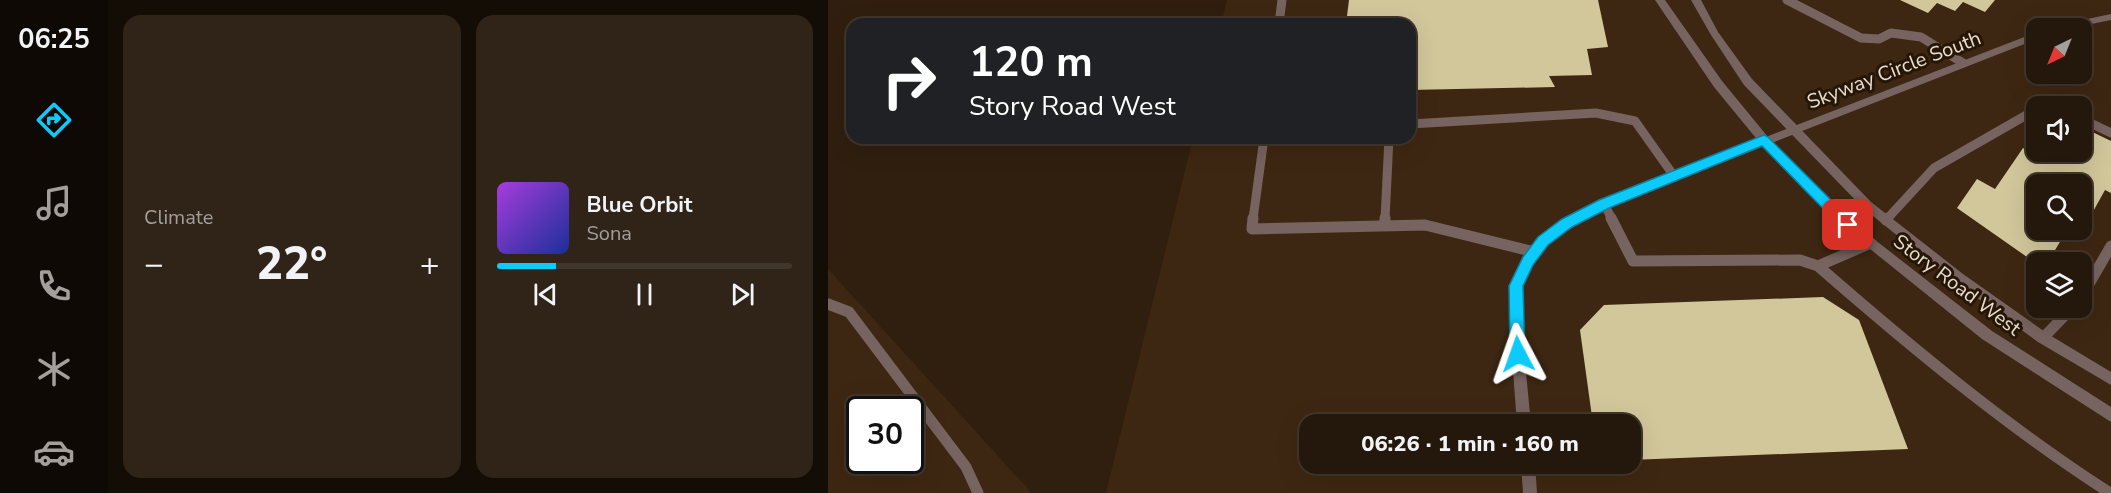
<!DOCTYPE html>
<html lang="en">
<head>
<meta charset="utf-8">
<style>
	body { margin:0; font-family:"Nunito Sans",sans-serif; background:#302419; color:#f1f3f6; height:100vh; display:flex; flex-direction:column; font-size:22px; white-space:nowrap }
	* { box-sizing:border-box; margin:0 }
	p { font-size:20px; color:#a39f9d }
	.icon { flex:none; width:33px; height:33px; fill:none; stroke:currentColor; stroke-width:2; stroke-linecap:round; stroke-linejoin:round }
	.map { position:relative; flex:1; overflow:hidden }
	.sheet { display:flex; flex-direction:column; gap:15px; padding:15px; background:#140d06; width:720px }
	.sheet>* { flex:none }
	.banner { position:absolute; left:18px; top:18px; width:570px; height:126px; border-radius:18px; box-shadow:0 6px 24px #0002,0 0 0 2px #41362c; background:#202124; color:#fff; overflow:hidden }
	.needle { width:39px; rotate:223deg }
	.tools { position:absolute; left:1198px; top:18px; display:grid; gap:12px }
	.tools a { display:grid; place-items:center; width:66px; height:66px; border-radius:12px; background:#24170b; box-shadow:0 6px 24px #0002,0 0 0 2px #41362c; font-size:30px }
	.speed { position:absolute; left:18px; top:396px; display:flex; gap:12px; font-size:30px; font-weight:700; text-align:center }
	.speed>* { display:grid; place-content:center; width:78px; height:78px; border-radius:50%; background:#24170b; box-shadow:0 6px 24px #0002,0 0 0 2px #41362c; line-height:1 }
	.speed .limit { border:3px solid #111; border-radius:9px; background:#fff; color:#111 }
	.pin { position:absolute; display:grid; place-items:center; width:51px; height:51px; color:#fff; margin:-26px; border-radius:12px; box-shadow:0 3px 9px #0006 }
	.me { position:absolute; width:66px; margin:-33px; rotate:356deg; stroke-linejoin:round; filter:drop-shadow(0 0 4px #0008) }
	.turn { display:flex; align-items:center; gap:21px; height:126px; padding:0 24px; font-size:27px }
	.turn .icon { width:78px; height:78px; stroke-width:2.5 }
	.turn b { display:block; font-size:42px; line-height:51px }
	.big { font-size:45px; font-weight:800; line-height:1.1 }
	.sheet .tile { flex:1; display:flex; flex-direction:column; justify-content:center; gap:9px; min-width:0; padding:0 21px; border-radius:18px; background:#302419 }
	.song { display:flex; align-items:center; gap:18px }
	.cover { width:72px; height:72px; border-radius:9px; background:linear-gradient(135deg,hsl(280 70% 55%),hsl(230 70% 35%)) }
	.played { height:6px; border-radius:3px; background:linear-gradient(90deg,#0ccafa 20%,#41362c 20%) }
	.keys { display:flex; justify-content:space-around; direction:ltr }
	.heat { display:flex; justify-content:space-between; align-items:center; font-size:33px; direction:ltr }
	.sheet .tiles { flex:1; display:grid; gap:15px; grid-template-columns:repeat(2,1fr) }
	.trip { position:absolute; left:471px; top:414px; width:342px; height:60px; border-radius:18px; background:#24170b; box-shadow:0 6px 24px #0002,0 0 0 2px #41362c; font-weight:800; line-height:60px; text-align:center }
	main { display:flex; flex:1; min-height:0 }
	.dock { display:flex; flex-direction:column; width:108px; justify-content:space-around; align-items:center; background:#0e0904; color:#a39f9d }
	.dock .icon { width:42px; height:42px }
	.dock .on { color:#0ccafa }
	.dock b { font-size:27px; color:#f1f3f6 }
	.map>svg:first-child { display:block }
</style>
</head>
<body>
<main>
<nav class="dock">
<b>06:25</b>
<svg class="icon on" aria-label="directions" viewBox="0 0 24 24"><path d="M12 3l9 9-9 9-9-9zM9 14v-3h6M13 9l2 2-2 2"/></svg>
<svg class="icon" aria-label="music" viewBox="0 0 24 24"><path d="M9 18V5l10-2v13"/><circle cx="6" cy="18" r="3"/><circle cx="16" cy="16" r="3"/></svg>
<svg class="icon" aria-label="phone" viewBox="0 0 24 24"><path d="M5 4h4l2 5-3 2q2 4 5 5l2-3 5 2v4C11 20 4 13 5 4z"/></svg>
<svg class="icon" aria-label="climate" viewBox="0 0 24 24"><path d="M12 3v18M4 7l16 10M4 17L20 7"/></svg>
<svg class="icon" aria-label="car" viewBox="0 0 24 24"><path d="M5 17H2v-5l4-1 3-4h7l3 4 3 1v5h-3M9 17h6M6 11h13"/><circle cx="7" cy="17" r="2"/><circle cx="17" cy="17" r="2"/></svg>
</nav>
<section class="sheet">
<div class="tiles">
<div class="tile"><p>Climate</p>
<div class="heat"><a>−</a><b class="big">22°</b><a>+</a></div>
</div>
<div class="tile">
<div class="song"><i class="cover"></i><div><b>Blue Orbit</b><p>Sona</p></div></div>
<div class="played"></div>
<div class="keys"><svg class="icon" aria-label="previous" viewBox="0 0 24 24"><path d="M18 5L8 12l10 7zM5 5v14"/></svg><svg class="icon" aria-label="pause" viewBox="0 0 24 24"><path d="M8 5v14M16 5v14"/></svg><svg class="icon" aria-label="next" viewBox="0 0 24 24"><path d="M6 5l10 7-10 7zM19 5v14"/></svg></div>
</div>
</div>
</section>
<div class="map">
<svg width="1283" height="493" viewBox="0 0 1283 493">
	<rect width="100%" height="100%" fill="#301f0f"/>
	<path fill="#3e2712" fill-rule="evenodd" d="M399,0H1283V493H278L365,138H582V24H393ZM1209,28H1254V74H1209ZM1209,106H1254V152H1209ZM1209,184H1254V230H1209ZM1209,262H1254V308H1209ZM482,424H802V464H482Z
		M0,269L201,490V493H0ZM32,410H82V460H32Z"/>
	<path fill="#d2c79b" d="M521,0H770L780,47L759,49L764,75L721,76L727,87L582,90V24H518Z
		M1072,0H1167L1157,12L1135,2L1127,11L1109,3L1100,13Z
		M1254,127L1283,141V193L1277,190L1252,235L1241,230H1254V184H1209V230H1239L1220,262H1209V264L1129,208L1149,179L1167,189L1195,148L1223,162L1230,152H1254Z
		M995,297L1031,320L1080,449L802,460V424H765L752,330L776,305Z"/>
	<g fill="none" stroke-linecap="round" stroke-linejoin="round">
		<path stroke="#77635f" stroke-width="9" d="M959,0L1033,38L1051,39L1063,33L1093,37L1135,63
			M451,24L454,0
			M1213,106L1220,103L1228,106
			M1254,119L1283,133
			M582,124L768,113L807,121L846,176
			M776,204L784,219
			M425,219L436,138
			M557,219L561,138
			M1059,219L1106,168L1209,109"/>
		<path stroke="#77635f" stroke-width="11" d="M425,218L424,229L597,225L707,252
			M783,218L805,261L972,260L990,266C1083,347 1178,426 1282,493
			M1058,220L1060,218
			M557,226V218
			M990,266L1043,243
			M1254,296L1283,246
			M0,304L21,312L138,467L150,493
			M1215,338L1244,308"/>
		<path fill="#77635f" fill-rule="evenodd" d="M1283,14V20L1244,28H1226L1231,25Z
			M1209,32V39L780,207L743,226L719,245L705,264L694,287V331L703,424H689L682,331V287L696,257L711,237L735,220L772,201Z
			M693,464H707L709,493H695Z"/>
		<path fill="#77635f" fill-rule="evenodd" d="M827,0H837L894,81L940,137L1024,222L1164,331L1283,407V422L1154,339L1016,228L932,143L886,87Z
			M863,0H873L890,32L924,79L1043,202L1135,274L1220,334L1283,372V385L1210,342L1127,282L1035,208L916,85L883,35Z"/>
	</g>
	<path fill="#0ccafa" stroke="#0883a2" stroke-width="1.5" d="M936,135L940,137L1024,221L1026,225L1024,229H1015L934,146L781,208L744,227L720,245L705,265L695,286L697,354L695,359L690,361L684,359L682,354L681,286L695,257L710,237L734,219L771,200Z"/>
	<g text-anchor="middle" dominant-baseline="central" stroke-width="6" stroke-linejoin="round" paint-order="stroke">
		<g font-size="20" fill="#e9ded3" stroke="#261606">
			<text transform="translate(1066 70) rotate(-21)">Skyway Circle South</text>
			<text transform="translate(1129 285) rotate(37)">Story Road West</text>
		</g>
	</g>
</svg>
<div class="tools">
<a><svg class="needle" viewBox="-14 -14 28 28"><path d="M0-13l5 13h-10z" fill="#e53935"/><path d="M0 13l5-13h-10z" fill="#a39f9d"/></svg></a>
<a><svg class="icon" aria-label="sound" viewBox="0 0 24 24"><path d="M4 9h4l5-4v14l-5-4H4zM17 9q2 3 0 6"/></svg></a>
<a><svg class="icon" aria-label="search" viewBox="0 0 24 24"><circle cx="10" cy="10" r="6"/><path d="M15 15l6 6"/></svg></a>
<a><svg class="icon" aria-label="layers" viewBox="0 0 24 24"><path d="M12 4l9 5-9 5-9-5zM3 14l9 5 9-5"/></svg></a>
</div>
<div class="speed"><div class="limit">30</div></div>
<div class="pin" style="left:1020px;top:225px;background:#d93025"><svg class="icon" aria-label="arrive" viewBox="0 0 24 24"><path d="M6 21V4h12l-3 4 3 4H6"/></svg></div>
<svg class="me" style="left:690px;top:354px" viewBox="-20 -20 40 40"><path d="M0-17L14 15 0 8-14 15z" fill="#0ccafa" stroke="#fff" stroke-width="4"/></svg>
<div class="trip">06:26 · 1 min · 160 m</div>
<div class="banner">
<div class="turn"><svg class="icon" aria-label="right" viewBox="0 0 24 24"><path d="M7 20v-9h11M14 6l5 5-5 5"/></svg><div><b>120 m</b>Story Road West</div></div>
</div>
</div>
</main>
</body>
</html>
